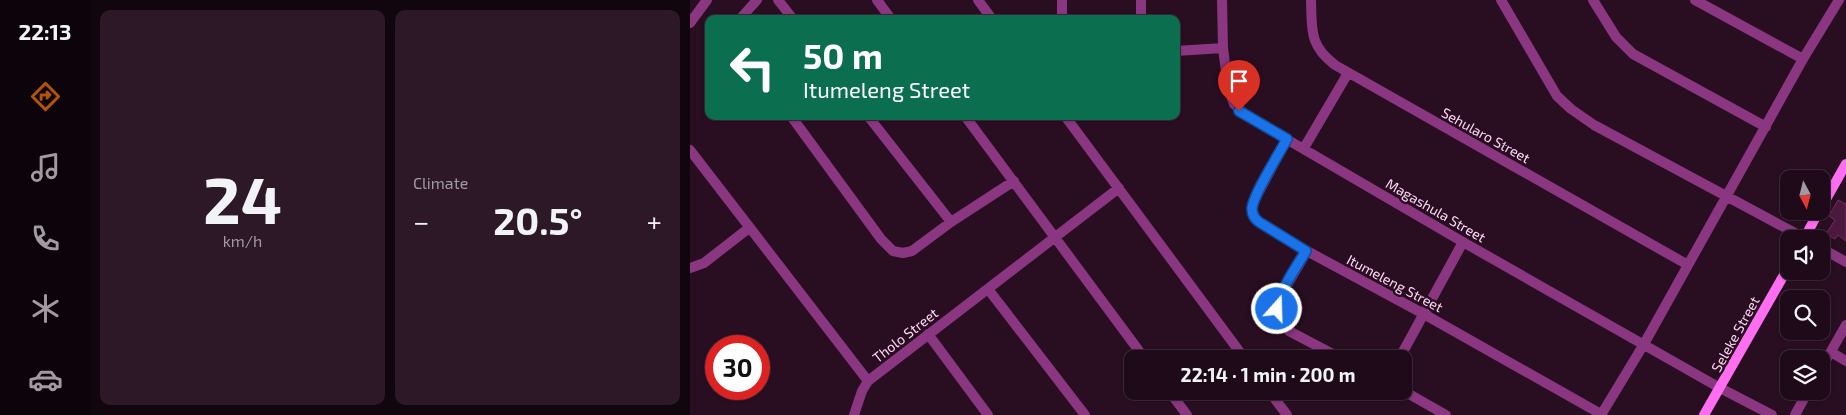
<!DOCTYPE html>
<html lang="en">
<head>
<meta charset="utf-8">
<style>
	body { margin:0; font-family:"Exo 2",sans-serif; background:#2c1827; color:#f1f3f6; height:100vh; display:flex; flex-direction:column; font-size:19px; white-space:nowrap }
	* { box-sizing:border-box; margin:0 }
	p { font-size:16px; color:#a19aa2 }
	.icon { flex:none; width:28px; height:28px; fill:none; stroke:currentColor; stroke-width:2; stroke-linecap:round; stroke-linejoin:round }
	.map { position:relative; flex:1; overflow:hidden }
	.panel { display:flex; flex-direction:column; gap:10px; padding:10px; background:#11060e; width:600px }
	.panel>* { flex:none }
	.guide { position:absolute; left:15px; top:15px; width:475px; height:105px; border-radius:10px; box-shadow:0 1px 4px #0004,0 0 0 1px #3c2b39; background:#0b6e4f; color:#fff; overflow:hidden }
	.needle { width:32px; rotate:173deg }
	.buttons { position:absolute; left:1090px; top:170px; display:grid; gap:10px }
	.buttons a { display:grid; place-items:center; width:50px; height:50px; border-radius:10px; background:#1f0a1a; box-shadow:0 1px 4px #0004,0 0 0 1px #3c2b39; font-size:25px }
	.speed { position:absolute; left:15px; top:335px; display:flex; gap:10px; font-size:25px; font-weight:700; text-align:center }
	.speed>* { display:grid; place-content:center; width:65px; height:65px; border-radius:50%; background:#1f0a1a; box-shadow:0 1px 4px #0004,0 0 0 1px #3c2b39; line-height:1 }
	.speed .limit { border:8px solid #d22; background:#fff; color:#111 }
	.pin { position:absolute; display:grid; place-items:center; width:42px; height:42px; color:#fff; margin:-51px -21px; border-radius:50% 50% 50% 0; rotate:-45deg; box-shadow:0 0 5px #0007 }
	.pin .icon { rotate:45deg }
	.me { position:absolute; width:55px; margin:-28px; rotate:20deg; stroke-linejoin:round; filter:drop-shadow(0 0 4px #0008) }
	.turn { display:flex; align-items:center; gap:18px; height:105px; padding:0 15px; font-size:22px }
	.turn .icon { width:65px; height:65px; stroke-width:2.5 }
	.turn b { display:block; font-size:35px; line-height:42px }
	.big { font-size:38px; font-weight:700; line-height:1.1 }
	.panel .widget { flex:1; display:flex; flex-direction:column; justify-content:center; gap:8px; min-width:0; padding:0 18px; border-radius:10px; background:#2c1827 }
	.panel .dial { align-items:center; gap:0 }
	.dial b { font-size:65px; line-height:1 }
	.heat { display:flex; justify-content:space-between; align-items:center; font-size:28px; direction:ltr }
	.panel .tiles { flex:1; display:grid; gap:10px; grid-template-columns:repeat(2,1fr) }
	.trip { position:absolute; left:434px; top:350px; width:288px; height:50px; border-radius:10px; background:#1f0a1a; box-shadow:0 1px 4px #0004,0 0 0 1px #3c2b39; font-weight:700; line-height:50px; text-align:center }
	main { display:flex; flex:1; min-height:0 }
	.tabs { display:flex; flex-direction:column; width:90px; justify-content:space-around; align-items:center; background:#0c040a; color:#a19aa2 }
	.tabs .icon { width:35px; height:35px }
	.tabs .on { color:#b45309 }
	.tabs b { font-size:22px; color:#f1f3f6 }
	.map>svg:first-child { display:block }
</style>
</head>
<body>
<main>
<nav class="tabs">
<b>22:13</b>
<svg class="icon on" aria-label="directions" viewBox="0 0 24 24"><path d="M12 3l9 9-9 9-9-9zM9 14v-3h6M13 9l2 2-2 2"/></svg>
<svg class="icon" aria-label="music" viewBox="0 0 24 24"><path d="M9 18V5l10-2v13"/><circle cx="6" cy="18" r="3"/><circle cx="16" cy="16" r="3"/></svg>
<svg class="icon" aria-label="phone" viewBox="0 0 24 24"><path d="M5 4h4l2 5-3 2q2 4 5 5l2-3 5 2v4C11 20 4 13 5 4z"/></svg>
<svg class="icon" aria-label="climate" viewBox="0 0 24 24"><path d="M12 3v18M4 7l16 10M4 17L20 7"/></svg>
<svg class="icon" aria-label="car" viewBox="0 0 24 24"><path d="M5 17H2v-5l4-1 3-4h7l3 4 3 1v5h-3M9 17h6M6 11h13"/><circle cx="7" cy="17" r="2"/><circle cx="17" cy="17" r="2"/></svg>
</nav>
<section class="panel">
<div class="tiles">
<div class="widget dial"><b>24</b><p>km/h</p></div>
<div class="widget"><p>Climate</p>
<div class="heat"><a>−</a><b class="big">20.5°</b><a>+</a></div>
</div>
</div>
</section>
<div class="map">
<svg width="1156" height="415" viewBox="0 0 1156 415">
	<rect width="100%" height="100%" fill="#290e22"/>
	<path fill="#4b193d" stroke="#782963" d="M1148,200L1156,204V241L1148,235L1145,239L1136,234L1145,220L1139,216Z"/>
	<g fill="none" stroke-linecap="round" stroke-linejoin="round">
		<path stroke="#8b3681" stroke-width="10" d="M88,0L103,19
			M187,0L201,19
			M288,0L302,19
			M372,0V19
			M451,0V19
			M532,0L533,48L538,88L544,104L557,116L773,242L1030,388L1082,415
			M621,0C622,30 619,45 645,65L998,265
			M811,0L867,96L881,109L904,125L1116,239
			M903,0L926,37L943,54L1076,127
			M1005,0L1113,59
			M50,19L67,0
			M0,23L17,0
			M486,51L533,48
			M101,116L191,239L203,251L213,253L222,251L261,222L324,181
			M178,116L261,222
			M275,116L455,359
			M375,116L555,359
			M597,139L563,203L562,209L565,219L576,227L617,251L732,313L911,414
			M614,148L658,73
			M0,150L178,381
			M1131,248L1156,262
			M617,251L589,299L587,309L590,322L599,331L652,359
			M0,268L14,263L59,228
			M298,289L395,415
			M238,334L298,415
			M1141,352L1156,361
			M709,359L773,242
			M1131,369L1156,325
			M712,390L756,415
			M479,391L497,415
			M579,391L597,415
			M164,415L172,391L178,381L429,188
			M911,415L954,344L1113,59L1149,0
			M1105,415L1118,391"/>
		<path stroke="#ff6df1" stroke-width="10" d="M1131,208L1156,164
			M1114,239L1129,211
			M1014,415L1099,266"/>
	</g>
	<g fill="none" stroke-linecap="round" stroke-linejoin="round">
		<g stroke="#114b97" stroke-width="12">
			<path id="route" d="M549,111L597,139C590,152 562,197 562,209C562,214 565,219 569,222L616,251C605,269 591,288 587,309"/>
		</g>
		<use href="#route" stroke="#1a73e8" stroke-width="9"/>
	</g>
	<g text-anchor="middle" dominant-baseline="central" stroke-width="5" stroke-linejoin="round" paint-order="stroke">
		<g font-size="14" fill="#ffd6f7" stroke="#290e22">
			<text transform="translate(796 135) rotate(29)">Sehularo Street</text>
			<text transform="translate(746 210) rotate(30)">Magashula Street</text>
			<text transform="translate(705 283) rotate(28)">Itumeleng Street</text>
			<text transform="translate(1045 334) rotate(-61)">Seleke Street</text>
			<text transform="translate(215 335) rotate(-38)">Tholo Street</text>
		</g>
	</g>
</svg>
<div class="buttons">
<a><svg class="needle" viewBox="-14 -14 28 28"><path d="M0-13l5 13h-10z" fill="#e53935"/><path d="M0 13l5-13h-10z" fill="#a19aa2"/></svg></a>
<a><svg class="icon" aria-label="sound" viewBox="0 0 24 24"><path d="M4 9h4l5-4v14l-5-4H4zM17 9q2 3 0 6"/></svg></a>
<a><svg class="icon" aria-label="search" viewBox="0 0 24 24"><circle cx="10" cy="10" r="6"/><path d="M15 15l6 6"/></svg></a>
<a><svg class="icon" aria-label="layers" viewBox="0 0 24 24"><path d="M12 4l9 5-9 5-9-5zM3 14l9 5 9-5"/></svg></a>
</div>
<div class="speed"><div class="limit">30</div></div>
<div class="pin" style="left:549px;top:111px;background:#d93025"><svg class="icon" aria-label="arrive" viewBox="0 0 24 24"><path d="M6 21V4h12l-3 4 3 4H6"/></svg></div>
<svg class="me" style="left:587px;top:309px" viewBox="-20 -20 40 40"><circle r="17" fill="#1a73e8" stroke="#fff" stroke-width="3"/><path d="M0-11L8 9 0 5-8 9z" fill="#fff"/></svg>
<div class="trip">22:14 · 1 min · 200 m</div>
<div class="guide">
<div class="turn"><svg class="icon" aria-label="left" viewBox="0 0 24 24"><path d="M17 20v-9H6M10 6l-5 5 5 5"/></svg><div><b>50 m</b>Itumeleng Street</div></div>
</div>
</div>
</main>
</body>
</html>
